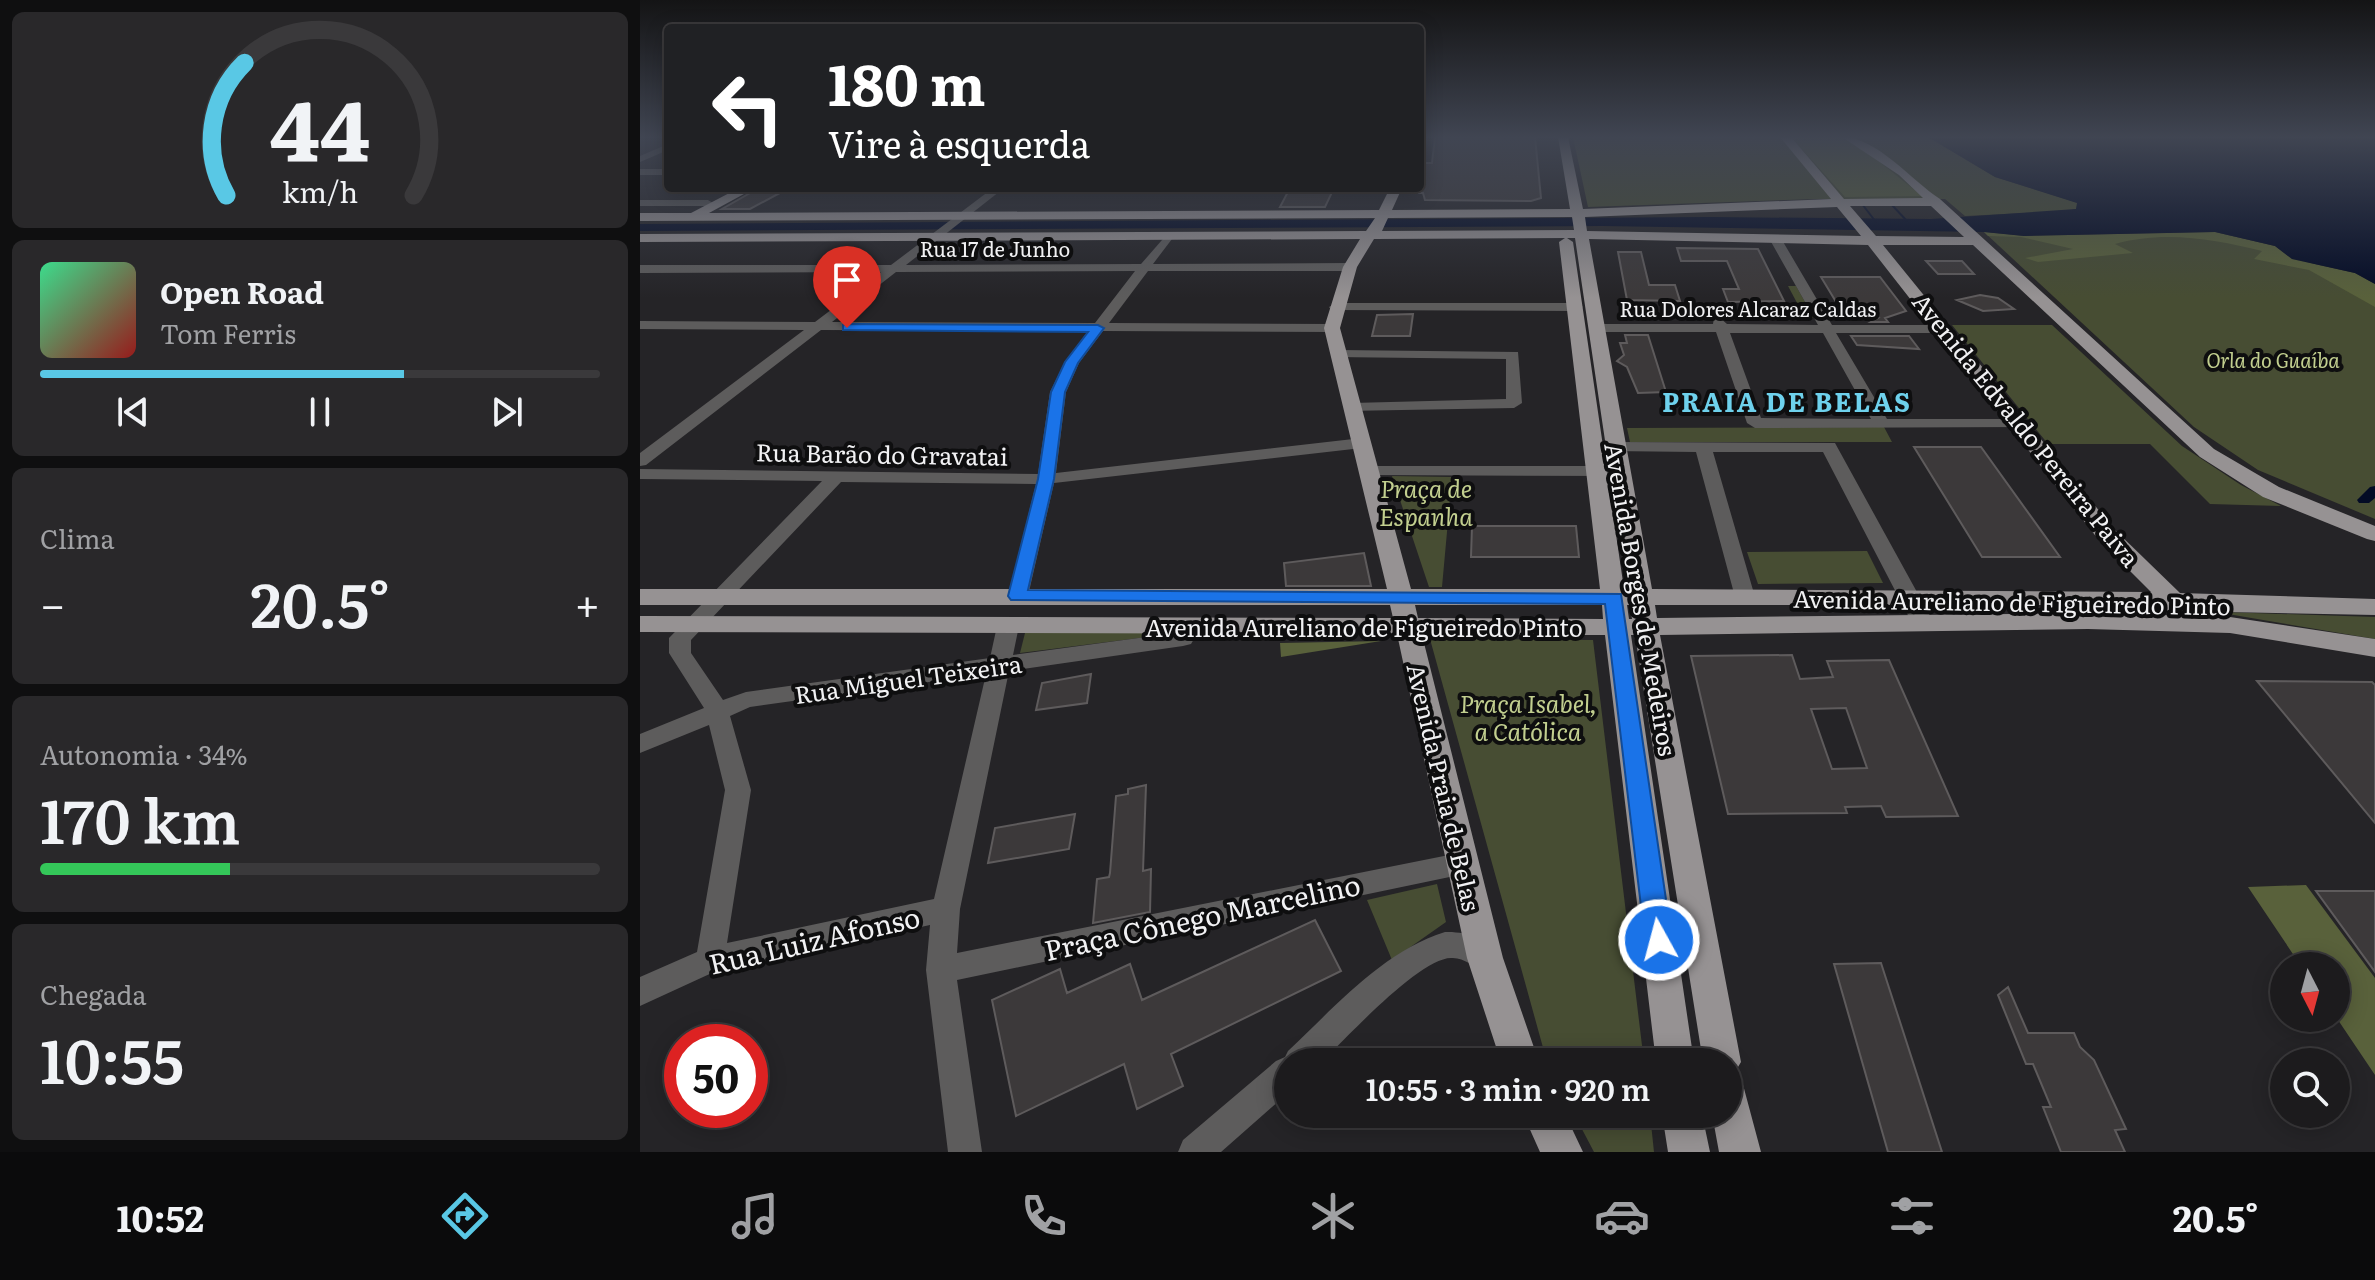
<!DOCTYPE html>
<html lang="pt">
<head>
<meta charset="utf-8">
<style>
	body { margin:0; font-family:Literata,serif; background:#29282a; color:#f1f3f6; height:100vh; display:flex; flex-direction:column; font-size:30px; white-space:nowrap }
	* { box-sizing:border-box; margin:0 }
	p { font-size:26px; color:#a0a1a4 }
	.icon { flex:none; width:44px; height:44px; fill:none; stroke:currentColor; stroke-width:2; stroke-linecap:round; stroke-linejoin:round }
	.map { position:relative; flex:1; overflow:hidden }
	.drawer { display:flex; flex-direction:column; gap:12px; padding:12px; background:#0f0f10; width:640px }
	.drawer>* { flex:none }
	.top-card { position:absolute; left:24px; top:24px; width:760px; height:168px; border-radius:8px; box-shadow:0 4px 20px #0003,0 0 0 2px #3a393b; background:#202124; color:#fff; overflow:hidden }
	.needle { width:52px; rotate:174deg }
	.buttons { position:absolute; left:1630px; top:952px; display:grid; gap:16px }
	.buttons a { display:grid; place-items:center; width:80px; height:80px; border-radius:50%; background:#1c1b1d; box-shadow:0 4px 20px #0003,0 0 0 2px #3a393b; font-size:40px }
	.speed { position:absolute; left:24px; top:1024px; display:flex; gap:16px; font-size:40px; font-weight:700; text-align:center }
	.speed>* { display:grid; place-content:center; width:104px; height:104px; border-radius:50%; background:#1c1b1d; box-shadow:0 4px 20px #0003,0 0 0 2px #3a393b; line-height:1 }
	.speed .limit { border:12px solid #d22; background:#fff; color:#111 }
	.pin { position:absolute; display:grid; place-items:center; width:68px; height:68px; color:#fff; margin:-82px -34px; border-radius:50% 50% 50% 0; rotate:-45deg; box-shadow:0 0 8px #0007 }
	.pin .icon { rotate:45deg }
	.me { position:absolute; width:88px; margin:-44px; rotate:353deg; stroke-linejoin:round; filter:drop-shadow(0 0 6px #0008) }
	.turn { display:flex; align-items:center; gap:28px; height:168px; padding:0 32px; font-size:36px }
	.turn .icon { width:104px; height:104px; stroke-width:2.5 }
	.turn b { display:block; font-size:56px; line-height:68px }
	.big { font-size:60px; font-weight:600; line-height:1.1 }
	.drawer .tile { flex:1; display:flex; flex-direction:column; justify-content:center; gap:12px; min-width:0; padding:0 28px; border-radius:12px; background:#29282a }
	.drawer .dial { align-items:center; gap:0 }
	.dial svg { height:208px; overflow:visible; fill:none; stroke:#3a393b; stroke-width:7; stroke-linecap:round; text-anchor:middle }
	.dial text { fill:#f1f3f6; stroke:none }
	.song { display:flex; align-items:center; gap:24px }
	.cover { width:96px; height:96px; border-radius:12px; background:linear-gradient(135deg,hsl(150 70% 55%),hsl(0 70% 35%)) }
	.played { height:8px; border-radius:4px; background:linear-gradient(90deg,#59c8e5 65%,#3a393b 65%) }
	.keys { display:flex; justify-content:space-around; direction:ltr }
	.heat { display:flex; justify-content:space-between; align-items:center; font-size:44px; direction:ltr }
	.charge { height:12px; border-radius:6px; background:linear-gradient(90deg,#34c759 34%,#3a393b 0) }
	.trip { position:absolute; left:634px; top:1048px; width:468px; height:80px; border-radius:40px; background:#1c1b1d; box-shadow:0 4px 20px #0003,0 0 0 2px #3a393b; font-weight:600; line-height:80px; text-align:center }
	.tab-bar { display:flex; height:128px; justify-content:space-around; align-items:center; background:#0b0b0c; color:#a0a1a4 }
	.tab-bar .icon { width:56px; height:56px }
	.tab-bar .active { color:#59c8e5 }
	.tab-bar b { font-size:36px; color:#f1f3f6 }
	main { display:flex; flex:1; min-height:0 }
	.map>svg:first-child { display:block }
</style>
</head>
<body>
<main>
<section class="drawer">
<div class="tile dial"><svg viewBox="0 0 100 80">
<path d="M14 69A42 42 0 1 1 86 69"/>
<path d="M14 69A42 42 0 0 1 21 18" stroke="#59c8e5"/>
<text x="50" y="56" font-size="32" font-weight="700">44</text>
<text x="50" y="72" font-size="11">km/h</text>
</svg></div>
<div class="tile">
<div class="song"><i class="cover"></i><div><b>Open Road</b><p>Tom Ferris</p></div></div>
<div class="played"></div>
<div class="keys"><svg class="icon" aria-label="previous" viewBox="0 0 24 24"><path d="M18 5L8 12l10 7zM5 5v14"/></svg><svg class="icon" aria-label="pause" viewBox="0 0 24 24"><path d="M8 5v14M16 5v14"/></svg><svg class="icon" aria-label="next" viewBox="0 0 24 24"><path d="M6 5l10 7-10 7zM19 5v14"/></svg></div>
</div>
<div class="tile"><p>Clima</p>
<div class="heat"><a>−</a><b class="big">20.5°</b><a>+</a></div>
</div>
<div class="tile"><p>Autonomia · 34%</p><b class="big">170 km</b><div class="charge"></div></div>
<div class="tile"><p>Chegada</p><b class="big">10:55</b></div>
</section>
<div class="map">
<svg width="1735" height="1152" viewBox="0 0 1735 1152">
	<rect width="100%" height="100%" fill="#252427"/>
	<path fill="#474d33" d="M933,137H1288L1355,177L1438,203L1436,209L1425,211L1325,216L1305,199H1176L948,207Z
		M1344,232L1384,236L1575,232L1735,284V519L1618,470L1554,427Z
		M1148,286H1156L1174,318H1065L1064,314H1163Z
		M1312,325H1412L1542,446L1601,485L1641,506L1570,504L1510,444H1408Z
		M1244,427L1252,442H990L987,428Z
		M752,476L812,477L802,587H789Z
		M1227,551L1243,583L1118,584L1107,552Z
		M1581,612L1735,617V639L1582,613Z
		M527,631L523,635L380,653L385,633Z
		M790,639L953,640L1004,1062H907Z
		M797,884L806,922L752,960L727,900Z
		M934,1114H1010L1014,1152H954Z"/>
	<path fill="#59613b" d="M1151,137H1202L1227,152L1282,196L1205,197Z
		M1344,232L1384,236L1575,232L1635,246L1652,259L1715,273L1735,284V307L1669,270L1614,259L1622,251C1575,239 1523,230 1475,244L1493,253L1398,262L1385,258L1433,249L1381,237L1348,236Z
		M741,641L641,657L640,643Z
		M1666,885L1735,978V1075L1696,1017V966H1661L1608,887Z"/>
	<path fill="#030b25" d="M1288,137H1735V284L1715,273L1652,259L1635,246L1575,232L1384,236L1344,232L962,226L0,231V224L1071,217L1291,219L1436,209L1437,203L1355,177Z"/>
	<g fill="none" stroke-linecap="round" stroke-linejoin="round">
		<path stroke="#030b25" stroke-width="2" d="M1222,204L1236,222
			M1251,204L1267,221"/>
		<path fill="#030b25" fill-rule="evenodd" d="M1735,486V498L1729,503H1719L1717,500L1730,487Z"/>
	</g>
	<path fill="#3c393a" stroke="#5e5b5c" stroke-width="2" fill-rule="evenodd" d="M795,137H895L901,198L891,201L785,200L783,193H779L785,163H792Z
		M149,188L110,209H82L119,188Z
		M650,188H694L685,207H640Z
		M1037,248L1118,249L1144,301L1088,302L1083,289H1099L1087,261H1041Z
		M978,252H1001L1009,285H1035L1040,301L987,300Z
		M1286,261H1322L1334,274H1298Z
		M1181,277H1240L1266,311L1245,318L1248,322H1231L1238,318L1201,310Z
		M1340,295L1358,298L1374,309L1343,311L1317,300Z
		M773,314L770,336H732L737,315Z
		M985,335H1008L1026,392L998,393L987,367L977,361L984,355L980,343H987Z
		M1211,336H1269L1279,349L1217,345Z
		M1274,447H1341L1420,557H1342Z
		M832,526H936L939,557H831Z
		M724,553L731,586H646L644,563Z
		M1152,655L1160,679L1193,677L1187,661L1249,660L1318,816L1246,817L1241,806L1205,807L1207,813L1088,814L1051,656ZM1206,708L1227,768L1192,769L1171,709Z
		M451,674L447,703L396,710L402,683Z
		M1617,681L1732,682L1735,685V823Z
		M506,785L503,871L511,869L510,912L453,923L457,879L469,877L470,873L476,796L488,794V789Z
		M435,814L429,849L348,863L355,828Z
		M1676,891H1735V972Z
		M675,920L701,971L531,1054L543,1086L497,1109L484,1064L376,1116L352,1000L420,969L427,993L490,964L502,1000Z
		M1241,963L1302,1152H1248L1194,964Z
		M1368,987L1388,1033H1434L1440,1047L1454,1060L1486,1129L1475,1130L1485,1152H1421L1403,1107H1411L1393,1064H1386L1358,995Z"/>
	<g fill="none" stroke-linecap="round" stroke-linejoin="round">
		<path fill="#5d5c5c" fill-rule="evenodd" d="M28,144V150L0,162V156Z
			M0,169H28V175H0Z
			M353,188H364L266,265L501,264L529,232L535,235L513,264L710,263L716,267L710,271H508L469,323L692,324L699,328L692,332L463,331L439,363L426,392L416,473L722,438L730,443L722,448L414,483L388,596L378,602L368,596L396,484L201,482L51,640V653L83,700L106,692L350,658L357,626L368,619L379,626L373,655L543,632L551,634L554,639L551,644L543,646L369,671L320,909L317,953L824,852L834,855L838,863L834,871L824,874L317,980L342,1152H308L286,970L290,925L74,972L0,1006V977L57,952L85,790L69,725L0,753V734L64,708L29,653V638L182,481L0,479V469L398,474L410,392L425,362L448,331L181,330L6,465L0,466V453L164,330L0,329V321L175,322L241,272L0,273V265H251ZM495,271L455,323L192,322L256,272ZM346,674L294,899L87,943L111,790L90,716L110,707Z
			M0,200H68L73,203L68,206H0Z
			M1136,237L1142,240L1192,325H1304L1311,329L1304,333H1196L1247,419H1378L1384,421V427L1115,428L1107,423L1076,332H959L952,328L959,324H1073L1074,318L1079,317L1087,324L1178,325L1130,240ZM1090,333H1183L1231,419L1121,418Z
			M696,303H936L943,307L936,311L691,310L689,307Z
			M698,350L878,352L882,403L874,408L706,411L704,408L712,403L866,399V359L693,357V351Z
			M976,442L1195,443L1294,623L1283,630L1272,623L1183,452H1073L1115,597L1105,603L1095,597L1056,452L970,451L968,447Z
			M729,466H979L988,471L979,476L723,475L720,471Z
			M805,932C825,931 851,939 860,958L855,967L845,971C833,967 824,957 811,958C780,958 705,1039 682,1062H648V1093L581,1152H538L543,1140L636,1061L645,1057L648,1051C695,1007 742,952 805,932Z"/>
		<path fill="#969293" fill-rule="evenodd" d="M918,137H928L943,209L1191,199L1140,137H1151L1204,199L1283,198L1259,175L1202,137C1237,137 1272,181 1300,199L1574,449L1639,487L1735,526V541L1727,539L1623,497L1560,457L1333,245H1243L1474,529L1540,593L1735,599V615L1536,611L1426,605H1015L1017,618L1448,613L1590,617L1735,639V657L1590,633L1448,629L1020,635L1101,1062L1092,1077L1102,1081L1121,1152H1079L1072,1114H1088V1062H1063L995,635H991L1054,1062H1016L965,635H782L863,958L899,1062H861L827,958L757,634L0,632V616L753,618L750,605H0V589H747L684,328L703,267L720,239L0,242V234L726,231L735,218L0,221V213H51L99,188H115L69,213L739,210L750,188H762L752,210L930,209ZM1210,206H1291L1324,237L1236,236ZM1197,207L1221,236L947,231L945,217ZM932,217L934,230L742,231L748,218ZM925,238L919,242L960,589H771L700,328L717,267L734,239ZM927,238H935L987,589H984L933,242ZM949,239L1228,245L1458,539L1511,592L1012,589ZM775,605H962L963,619L778,618ZM987,605H990L992,619H989Z
			M883,1114H925L943,1152H900Z
			M1022,1114H1062L1070,1152H1028Z"/>
	</g>
	<linearGradient id="sky" x2="0" y2="1"><stop stop-color="#141415"/><stop offset="0.46" stop-color="#404552"/><stop offset="1" stop-color="#404552" stop-opacity="0"/></linearGradient>
	<rect width="1735" height="298" fill="url(#sky)"/>
	<path fill="#1a73e8" stroke="#114b97" stroke-width="2" d="M207,324L458,325L464,328L438,363L425,392L414,479L388,590L981,594L1032,940L1028,948L1019,952L1009,948L1005,940L965,604L371,600L368,596L398,479L411,392L425,362L448,332L203,330V325Z"/>
	<g text-anchor="middle" dominant-baseline="central" stroke-width="8" stroke-linejoin="round" paint-order="stroke">
		<g font-size="20" fill="#f1f1f3" stroke="#0e0e0f">
			<text x="355" y="248">Rua 17 de Junho</text>
			<text x="1108" y="308">Rua Dolores Alcaraz Caldas</text>
		</g>
		<g font-size="20" font-style="italic" fill="#c2cf8f" stroke="#0e0e0f">
			<text x="1633" y="359">Orla do Guaíba</text>
		</g>
		<g font-size="24" fill="#f1f1f3" stroke="#0e0e0f">
			<text transform="translate(1387 429) rotate(51)">Avenida Edvaldo Pereira Paiva</text>
			<text transform="translate(242 453) rotate(1)">Rua Barão do Gravatai</text>
			<text transform="translate(1002 599) rotate(80)">Avenida Borges de Medeiros</text>
			<text transform="translate(1372 601) rotate(1)">Avenida Aureliano de Figueiredo Pinto</text>
			<text x="724" y="626">Avenida Aureliano de Figueiredo Pinto</text>
			<text transform="translate(268 678) rotate(-8)">Rua Miguel Teixeira</text>
			<text transform="translate(805 787) rotate(77)">Avenida Praia de Belas</text>
		</g>
		<g font-size="24" font-style="italic" fill="#c2cf8f" stroke="#0e0e0f">
			<text x="786" y="487">Praça de<tspan x="786" dy="28">Espanha</tspan></text>
			<text x="888" y="702">Praça Isabel,<tspan x="888" dy="28">a Católica</tspan></text>
		</g>
		<g font-size="26" font-weight="bold" letter-spacing="2" fill="#6ed1ec" stroke="#0e0e0f">
			<text x="1147" y="400">PRAIA DE BELAS</text>
		</g>
		<g font-size="28" fill="#f1f1f3" stroke="#0e0e0f">
			<text transform="translate(562 916) rotate(-12)">Praça Cônego Marcelino</text>
			<text transform="translate(174 939) rotate(-13)">Rua Luiz Afonso</text>
		</g>
	</g>
</svg>
<div class="buttons">
<a><svg class="needle" viewBox="-14 -14 28 28"><path d="M0-13l5 13h-10z" fill="#e53935"/><path d="M0 13l5-13h-10z" fill="#a0a1a4"/></svg></a>
<a><svg class="icon" aria-label="search" viewBox="0 0 24 24"><circle cx="10" cy="10" r="6"/><path d="M15 15l6 6"/></svg></a>
</div>
<div class="speed"><div class="limit">50</div></div>
<div class="pin" style="left:207px;top:328px;background:#d93025"><svg class="icon" aria-label="arrive" viewBox="0 0 24 24"><path d="M6 21V4h12l-3 4 3 4H6"/></svg></div>
<svg class="me" style="left:1019px;top:940px" viewBox="-20 -20 40 40"><circle r="17" fill="#1a73e8" stroke="#fff" stroke-width="3"/><path d="M0-11L8 9 0 5-8 9z" fill="#fff"/></svg>
<div class="trip">10:55 · 3 min · 920 m</div>
<div class="top-card">
<div class="turn"><svg class="icon" aria-label="left" viewBox="0 0 24 24"><path d="M17 20v-9H6M10 6l-5 5 5 5"/></svg><div><b>180 m</b>Vire à esquerda</div></div>
</div>
</div>
</main>
<nav class="tab-bar">
<b>10:52</b>
<svg class="icon active" aria-label="directions" viewBox="0 0 24 24"><path d="M12 3l9 9-9 9-9-9zM9 14v-3h6M13 9l2 2-2 2"/></svg>
<svg class="icon" aria-label="music" viewBox="0 0 24 24"><path d="M9 18V5l10-2v13"/><circle cx="6" cy="18" r="3"/><circle cx="16" cy="16" r="3"/></svg>
<svg class="icon" aria-label="phone" viewBox="0 0 24 24"><path d="M5 4h4l2 5-3 2q2 4 5 5l2-3 5 2v4C11 20 4 13 5 4z"/></svg>
<svg class="icon" aria-label="climate" viewBox="0 0 24 24"><path d="M12 3v18M4 7l16 10M4 17L20 7"/></svg>
<svg class="icon" aria-label="car" viewBox="0 0 24 24"><path d="M5 17H2v-5l4-1 3-4h7l3 4 3 1v5h-3M9 17h6M6 11h13"/><circle cx="7" cy="17" r="2"/><circle cx="17" cy="17" r="2"/></svg>
<svg class="icon" aria-label="filters" viewBox="0 0 24 24"><path d="M4 7h16M4 17h16"/><circle cx="9" cy="7" r="2"/><circle cx="15" cy="17" r="2"/></svg>
<b>20.5°</b>
</nav>
</body>
</html>
